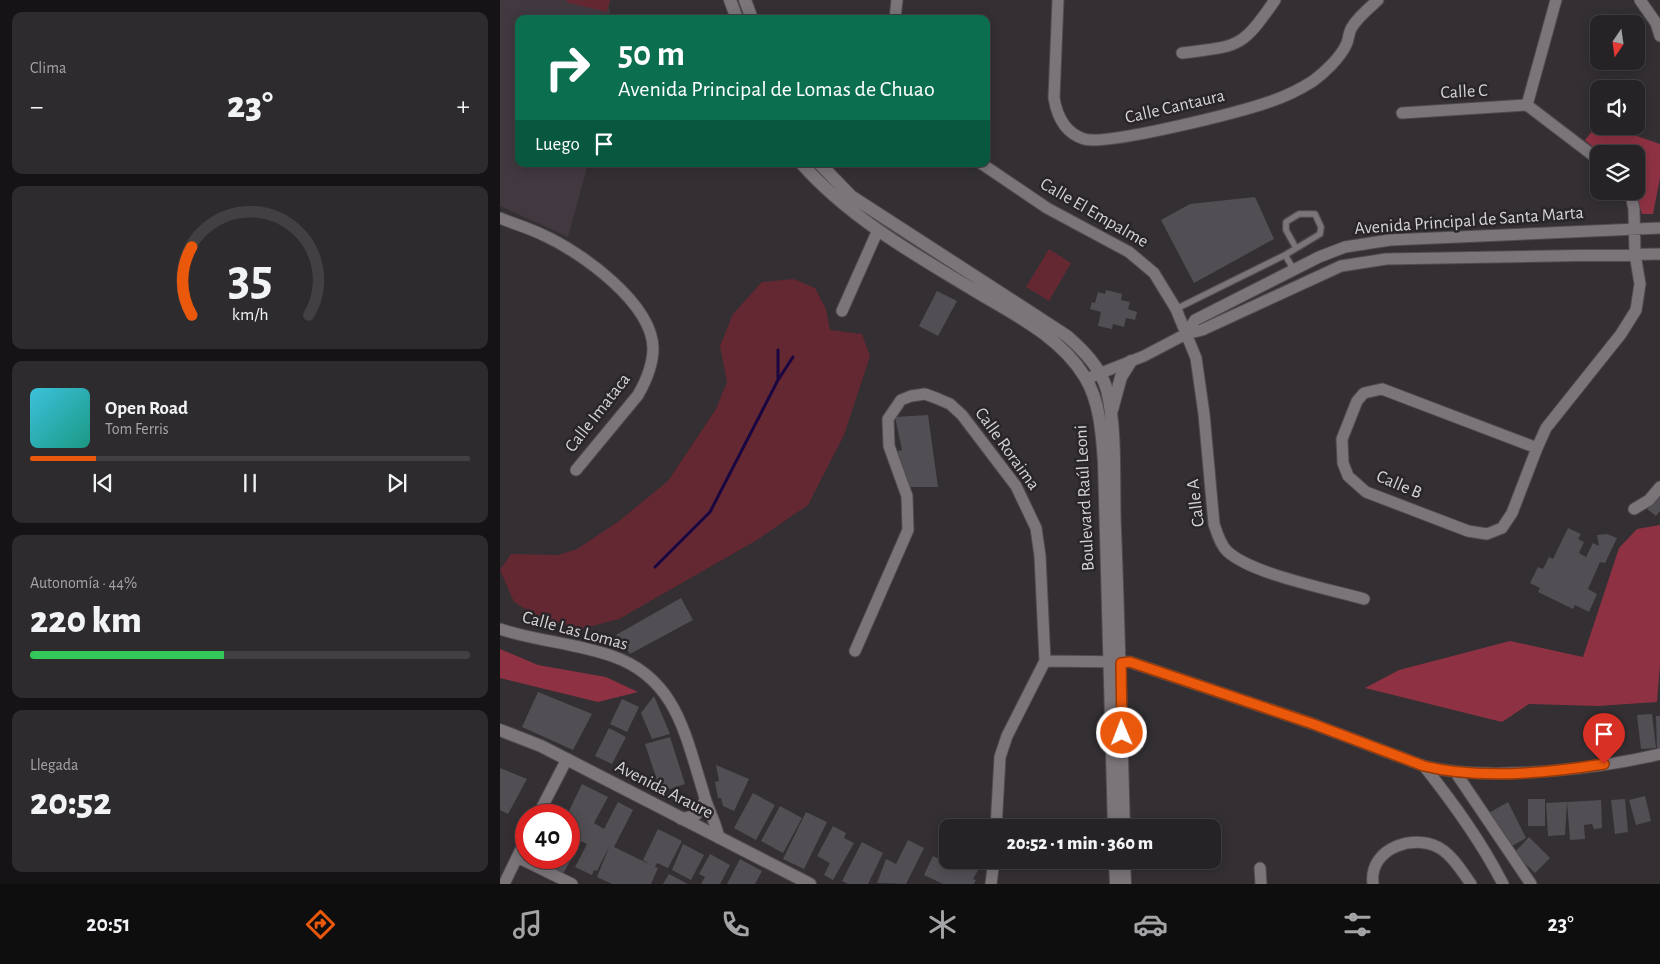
<!DOCTYPE html>
<html lang="es">
<head>
<meta charset="utf-8">
<style>
	body { margin:0; font-family:"Alegreya Sans",sans-serif; background:#2e2b2e; color:#f1f3f6; height:100vh; display:flex; flex-direction:column; font-size:19px; white-space:nowrap }
	* { box-sizing:border-box; margin:0 }
	p { font-size:16px; color:#a4a4a7 }
	.icon { flex:none; width:28px; height:28px; fill:none; stroke:currentColor; stroke-width:2; stroke-linecap:round; stroke-linejoin:round }
	.map { position:relative; flex:1; overflow:hidden }
	.panel { display:flex; flex-direction:column; gap:12px; padding:12px; background:#151315; width:500px }
	.panel>* { flex:none }
	.guide { position:absolute; left:15px; top:15px; width:475px; height:152px; border-radius:10px; box-shadow:0 2px 12px #0003,0 0 0 1px #424043; background:#0b6e4f; color:#fff; overflow:hidden }
	.needle { width:32px; rotate:193deg }
	.tools { position:absolute; left:1090px; top:15px; display:grid; gap:10px }
	.tools a { display:grid; place-items:center; width:55px; height:55px; border-radius:10px; background:#262326; box-shadow:0 2px 12px #0003,0 0 0 1px #424043; font-size:25px }
	.speed { position:absolute; left:15px; top:804px; display:flex; gap:10px; font-size:25px; font-weight:700; text-align:center }
	.speed>* { display:grid; place-content:center; width:65px; height:65px; border-radius:50%; background:#262326; box-shadow:0 2px 12px #0003,0 0 0 1px #424043; line-height:1 }
	.speed .limit { border:8px solid #d22; background:#fff; color:#111 }
	.pin { position:absolute; display:grid; place-items:center; width:42px; height:42px; color:#fff; margin:-51px -21px; border-radius:50% 50% 50% 0; rotate:-45deg; box-shadow:0 0 5px #0007 }
	.pin .icon { rotate:45deg }
	.me { position:absolute; width:55px; margin:-28px; rotate:359deg; stroke-linejoin:round; filter:drop-shadow(0 0 4px #0008) }
	.turn { display:flex; align-items:center; gap:18px; height:105px; padding:0 20px; font-size:22px }
	.turn .icon { width:65px; height:65px; stroke-width:2.5 }
	.turn b { display:block; font-size:35px; line-height:42px }
	.then { display:flex; align-items:center; height:48px; padding:0 20px; background:#0003; gap:10px; font-size:19px }
	.big { font-size:38px; font-weight:800; line-height:1.1 }
	.panel .card { flex:1; display:flex; flex-direction:column; justify-content:center; gap:8px; min-width:0; padding:0 18px; border-radius:10px; background:#2e2b2e }
	.panel .dial { align-items:center; gap:0 }
	.dial svg { height:130px; overflow:visible; fill:none; stroke:#424043; stroke-width:7; stroke-linecap:round; text-anchor:middle }
	.dial text { fill:#f1f3f6; stroke:none }
	.song { display:flex; align-items:center; gap:15px }
	.cover { width:60px; height:60px; border-radius:8px; background:linear-gradient(135deg,hsl(190 70% 55%),hsl(170 70% 35%)) }
	.played { height:5px; border-radius:2px; background:linear-gradient(90deg,#ea580c 15%,#424043 15%) }
	.keys { display:flex; justify-content:space-around; direction:ltr }
	.heat { display:flex; justify-content:space-between; align-items:center; font-size:28px; direction:ltr }
	.charge { height:8px; border-radius:4px; background:linear-gradient(90deg,#34c759 44%,#424043 0) }
	.trip { position:absolute; left:439px; top:819px; width:282px; height:50px; border-radius:10px; background:#262326; box-shadow:0 2px 12px #0003,0 0 0 1px #424043; font-weight:800; line-height:50px; text-align:center }
	.tabs { display:flex; height:80px; justify-content:space-around; align-items:center; background:#0f0e0f; color:#a4a4a7 }
	.tabs .icon { width:35px; height:35px }
	.tabs .on { color:#ea580c }
	.tabs b { font-size:22px; color:#f1f3f6 }
	main { display:flex; flex:1; min-height:0 }
	.map>svg:first-child { display:block }
</style>
</head>
<body>
<main>
<section class="panel">
<div class="card"><p>Clima</p>
<div class="heat"><a>−</a><b class="big">23°</b><a>+</a></div>
</div>
<div class="card dial"><svg viewBox="0 0 100 80">
<path d="M14 69A42 42 0 1 1 86 69"/>
<path d="M14 69A42 42 0 0 1 14 27" stroke="#ea580c"/>
<text x="50" y="56" font-size="32" font-weight="700">35</text>
<text x="50" y="72" font-size="11">km/h</text>
</svg></div>
<div class="card">
<div class="song"><i class="cover"></i><div><b>Open Road</b><p>Tom Ferris</p></div></div>
<div class="played"></div>
<div class="keys"><svg class="icon" aria-label="previous" viewBox="0 0 24 24"><path d="M18 5L8 12l10 7zM5 5v14"/></svg><svg class="icon" aria-label="pause" viewBox="0 0 24 24"><path d="M8 5v14M16 5v14"/></svg><svg class="icon" aria-label="next" viewBox="0 0 24 24"><path d="M6 5l10 7-10 7zM19 5v14"/></svg></div>
</div>
<div class="card"><p>Autonomía · 44%</p><b class="big">220 km</b><div class="charge"></div></div>
<div class="card"><p>Llegada</p><b class="big">20:52</b></div>
</section>
<div class="map">
<svg width="1160" height="884" viewBox="0 0 1160 884">
	<rect width="100%" height="100%" fill="#332f33"/>
	<path fill="#413840" d="M0,0H107L112,19H19V164H88L68,237L0,206Z"/>
	<path fill="#642832" d="M67,0H110L107,12L66,2Z
		M549,249L571,263L549,301L526,287Z
		M294,279L315,288L326,309L330,330L362,334L370,356L344,435L308,505L257,540L119,619L81,629L42,619L14,602L0,570L11,554L58,555L77,549L119,521L168,481L216,409L227,382L220,346L233,314L262,282Z"/>
	<path fill="#8e3243" d="M1099,123V126H1108L1160,144V178L1153,214H1142L1135,191L1136,154H1101L1085,140Z
		M1160,525V664L1157,702L1098,706L1029,704L1002,722L865,688L899,670L1010,641L1083,657L1119,548L1137,529Z
		M0,649L38,665L106,677L138,692L98,702L0,678Z"/>
	<g fill="none" stroke-linecap="round" stroke-linejoin="round">
		<path stroke="#1a0640" stroke-width="3" d="M278,380V350
			M155,567L210,512L278,380L293,357"/>
	</g>
	<path fill="#524f54" d="M755,197L774,239L694,283L661,220L690,204Z
		M606,290L622,294L621,300L630,302L628,309L637,312L635,320L626,318L624,327L613,324L612,329L598,326L601,312L590,309L592,302L595,303L598,292L605,294Z
		M437,291L457,301L438,336L419,326Z
		M428,415L438,487H408L395,452L402,450L395,417Z
		M1160,494V511L1156,516L1147,509Z
		M1068,528L1081,534L1078,539L1084,542L1079,553L1086,557L1093,543L1099,546L1097,535L1107,534L1117,538L1105,563L1100,562L1088,589L1097,594L1089,612L1075,605L1073,609L1038,592L1040,588L1030,583L1038,567L1043,569L1049,557L1053,559Z
		M181,598L193,620L130,654L116,635Z
		M38,692L92,714L73,750L22,727Z
		M154,696L170,734L152,739L141,713Z
		M122,699L139,707L127,732L110,724Z
		M1152,714L1156,748L1141,749L1137,715Z
		M1156,716H1160V748H1157Z
		M109,728L126,737L112,764L95,756Z
		M170,737L185,784L161,792L145,744Z
		M216,765L249,779L234,811L223,806L221,798H218L215,782L219,781Z
		M0,768L27,779L8,814L0,810Z
		M82,784L108,797L94,823L104,829L118,802L133,810L114,847L151,865L143,860L158,829L182,841L168,868L157,863L155,867L158,868L151,884H112L97,877L110,845L97,871L94,870L92,875L75,867L87,844L81,841L63,874L37,859L69,858V826L72,820L67,815Z
		M253,793L275,805L256,840L234,828Z
		M1145,796L1151,821L1136,825L1129,800Z
		M1028,799H1045V826H1028Z
		M1125,799L1128,832L1115,834L1111,800Z
		M1101,800L1102,828L1094,829L1092,824L1084,825L1085,839L1070,840L1067,802Z
		M1008,802L1026,838L1007,849L987,814Z
		M1067,802L1065,835L1048,836L1046,803Z
		M280,806L302,818L283,853L261,841Z
		M306,812L327,822L304,869L283,859Z
		M333,826L346,833L344,838L354,843L333,880L324,875L330,863L317,856Z
		M1029,837L1050,858L1035,873L1014,853Z
		M408,840L424,848L406,884L377,883L386,859L396,864Z
		M362,842L383,853L368,884H348L342,881Z
		M183,844L204,855L191,880L172,870Z
		M210,854L230,865L220,884H201L205,877L199,874Z
		M433,856L449,864L451,860H472L481,865L473,879L476,880L474,884H443L424,875Z
		M240,859L262,871L255,884H227Z
		M510,860H542L541,864L510,862Z
		M169,874L188,884H163Z"/>
	<g fill="none" stroke-linecap="round" stroke-linejoin="round">
		<g stroke="#4f4b4e" stroke-width="8">
			<path id="service" d="M785,255L794,270
				M676,309L785,255L820,234L821,227L815,214H799L786,222V230L796,248"/>
		</g>
		<g stroke="#4f4b4e" stroke-width="13">
			<path id="minor" d="M558,0L554,98C557,116 565,133 584,139C607,146 740,112 769,102C784,97 799,90 813,81C824,73 840,58 846,45C849,40 848,33 852,27C858,17 869,8 878,0
				M1056,0L1027,105L1099,160
				M1140,0L1156,23L1160,36
				M395,19L397,0
				M682,53C739,46 741,49 775,0
				M902,113L1027,105
				M482,164L547,208L629,252L654,273L676,309L696,358L704,414L714,524C717,533 720,544 727,551C751,574 829,589 864,599
				M0,218C14,224 29,228 43,235C81,252 152,303 153,348C153,365 146,381 138,395L76,470
				M342,311L378,230
				M686,334L695,320L819,257L845,247L890,240L1160,228
				M586,379L644,356L686,334L702,330L841,266L886,259L1160,254
				M882,389L1037,448L1012,513L1002,528L987,534L968,531L866,492L848,476L843,463L842,439L857,401L864,393Z
				M1037,448L1046,428L1121,334L1136,310L1140,284L1135,254L1134,209L1130,191
				M1134,509L1149,500L1160,487
				M0,629C36,641 75,643 112,656C176,678 185,734 203,791C207,808 216,822 219,838
				M355,651L408,530L407,496L389,446L388,419L401,400L411,396L425,394L436,398L450,404L462,415L516,486L536,528L540,556L545,661L507,736L500,757L496,828
				M545,661L630,662L813,724L924,766C987,782 1097,769 1160,754
				M924,766C954,804 981,841 1003,884
				M956,773L1031,884
				M38,815L67,759
				M181,819L196,815L205,800
				M17,857L72,884
				M760,868L761,884
				M4,884L26,839
				M491,884L494,860
				M873,884C868,847 918,831 944,851C955,859 963,873 971,884"/>
		</g>
		<g stroke="#4f4b4e" stroke-width="14">
			<path id="tertiary" d="M230,0L237,19
				M245,0L252,19
				M302,164C349,217 412,253 472,289C513,314 559,335 585,377C600,402 602,434 604,462L614,828
				M320,164L351,196L567,336C584,351 600,367 607,390C617,431 613,486 615,529C619,629 621,728 624,828
				M612,410L621,377L631,361
				M0,730L41,746L310,884
				M615,860L616,884
				M624,860L625,884"/>
		</g>
		<use href="#service" stroke="#7b757a" stroke-width="5.5"/>
		<use href="#minor" stroke="#7b757a" stroke-width="11"/>
		<use href="#tertiary" stroke="#7b757a" stroke-width="12"/>
	</g>
	<g fill="none" stroke-linecap="round" stroke-linejoin="round">
		<g stroke="#983908" stroke-width="12">
			<path id="route" d="M622,733L621,663L630,662L813,724L924,766C979,780 1048,773 1104,764"/>
		</g>
		<use href="#route" stroke="#ea580c" stroke-width="9"/>
	</g>
	<g text-anchor="middle" dominant-baseline="central" stroke-width="5" stroke-linejoin="round" paint-order="stroke">
		<g font-size="18" fill="#d5d2d4" stroke="#292529">
			<text transform="translate(964 92) rotate(-3)">Calle C</text>
			<text transform="translate(675 107) rotate(-13)">Calle Cantaura</text>
			<text transform="translate(594 213) rotate(30)">Calle El Empalme</text>
			<text transform="translate(969 221) rotate(-4)">Avenida Principal de Santa Marta</text>
			<text transform="translate(98 413) rotate(-52)">Calle Imataca</text>
			<text transform="translate(507 449) rotate(54)">Calle Roraima</text>
			<text transform="translate(899 485) rotate(23)">Calle B</text>
			<text transform="translate(585 498) rotate(-93)">Boulevard Raúl Leoni</text>
			<text transform="translate(696 503) rotate(-97)">Calle A</text>
			<text transform="translate(75 631) rotate(15)">Calle Las Lomas</text>
			<text transform="translate(164 790) rotate(27)">Avenida Araure</text>
		</g>
	</g>
</svg>
<div class="tools">
<a><svg class="needle" viewBox="-14 -14 28 28"><path d="M0-13l5 13h-10z" fill="#e53935"/><path d="M0 13l5-13h-10z" fill="#a4a4a7"/></svg></a>
<a><svg class="icon" aria-label="sound" viewBox="0 0 24 24"><path d="M4 9h4l5-4v14l-5-4H4zM17 9q2 3 0 6"/></svg></a>
<a><svg class="icon" aria-label="layers" viewBox="0 0 24 24"><path d="M12 4l9 5-9 5-9-5zM3 14l9 5 9-5"/></svg></a>
</div>
<div class="speed"><div class="limit">40</div></div>
<div class="pin" style="left:1104px;top:764px;background:#d93025"><svg class="icon" aria-label="arrive" viewBox="0 0 24 24"><path d="M6 21V4h12l-3 4 3 4H6"/></svg></div>
<svg class="me" style="left:622px;top:733px" viewBox="-20 -20 40 40"><circle r="17" fill="#ea580c" stroke="#fff" stroke-width="3"/><path d="M0-11L8 9 0 5-8 9z" fill="#fff"/></svg>
<div class="trip">20:52 · 1 min · 360 m</div>
<div class="guide">
<div class="turn"><svg class="icon" aria-label="right" viewBox="0 0 24 24"><path d="M7 20v-9h11M14 6l5 5-5 5"/></svg><div><b>50 m</b>Avenida Principal de Lomas de Chuao</div></div>
<div class="then">Luego<svg class="icon" aria-label="arrive" viewBox="0 0 24 24"><path d="M6 21V4h12l-3 4 3 4H6"/></svg></div>
</div>
</div>
</main>
<nav class="tabs">
<b>20:51</b>
<svg class="icon on" aria-label="directions" viewBox="0 0 24 24"><path d="M12 3l9 9-9 9-9-9zM9 14v-3h6M13 9l2 2-2 2"/></svg>
<svg class="icon" aria-label="music" viewBox="0 0 24 24"><path d="M9 18V5l10-2v13"/><circle cx="6" cy="18" r="3"/><circle cx="16" cy="16" r="3"/></svg>
<svg class="icon" aria-label="phone" viewBox="0 0 24 24"><path d="M5 4h4l2 5-3 2q2 4 5 5l2-3 5 2v4C11 20 4 13 5 4z"/></svg>
<svg class="icon" aria-label="climate" viewBox="0 0 24 24"><path d="M12 3v18M4 7l16 10M4 17L20 7"/></svg>
<svg class="icon" aria-label="car" viewBox="0 0 24 24"><path d="M5 17H2v-5l4-1 3-4h7l3 4 3 1v5h-3M9 17h6M6 11h13"/><circle cx="7" cy="17" r="2"/><circle cx="17" cy="17" r="2"/></svg>
<svg class="icon" aria-label="filters" viewBox="0 0 24 24"><path d="M4 7h16M4 17h16"/><circle cx="9" cy="7" r="2"/><circle cx="15" cy="17" r="2"/></svg>
<b>23°</b>
</nav>
</body>
</html>
